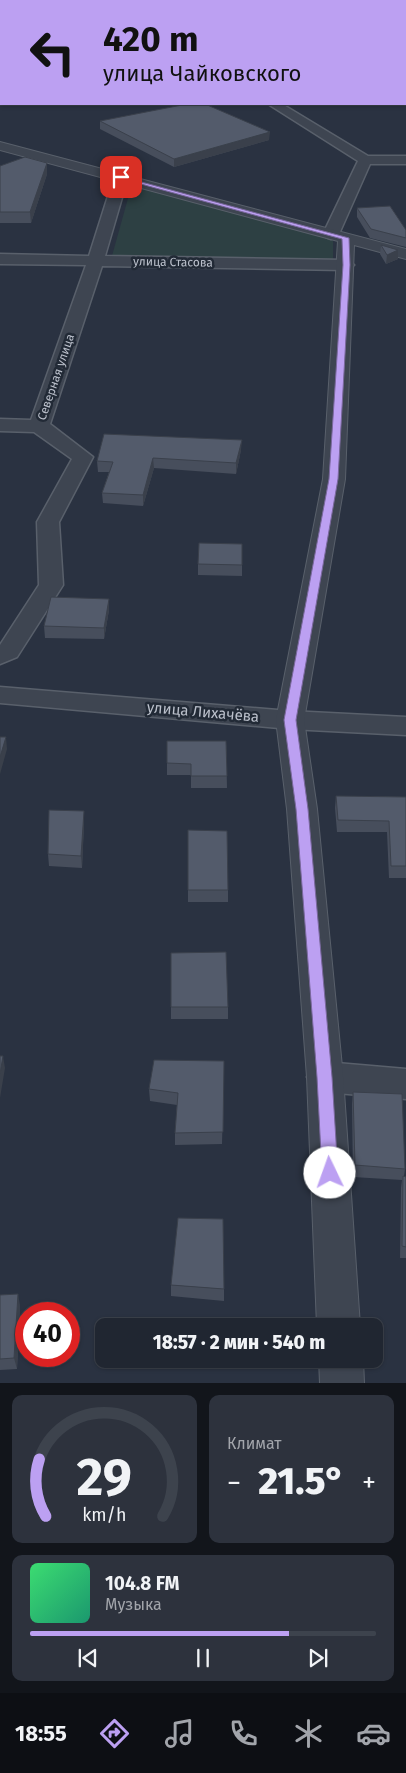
<!DOCTYPE html>
<html lang="ru">
<head>
<meta charset="utf-8">
<style>
	body { margin:0; font-family:"Fira Sans",sans-serif; background:#2d323d; color:#f1f3f6; height:100vh; display:flex; flex-direction:column; font-size:19px; white-space:nowrap }
	* { box-sizing:border-box; margin:0 }
	p { font-size:16px; color:#a2a5ab }
	.icon { flex:none; width:28px; height:28px; fill:none; stroke:currentColor; stroke-width:2; stroke-linecap:round; stroke-linejoin:round }
	.map { position:relative; height:1383px; overflow:hidden }
	.panel { display:flex; flex-direction:column; gap:12px; padding:12px; background:#12151b; flex:1 }
	.panel>* { flex:none }
	.banner { position:absolute; left:0px; top:0px; width:406px; height:105px; box-shadow:0 1px 4px #0004,0 0 0 1px #3d434d; background:#bca0f2; color:#111; overflow:hidden }
	.speed { position:absolute; left:15px; top:1302px; display:flex; gap:10px; font-size:25px; font-weight:700; text-align:center }
	.speed>* { display:grid; place-content:center; width:65px; height:65px; border-radius:50%; background:#202631; box-shadow:0 1px 4px #0004,0 0 0 1px #3d434d; line-height:1 }
	.speed .limit { border:8px solid #d22; background:#fff; color:#111 }
	.pin { position:absolute; display:grid; place-items:center; width:42px; height:42px; color:#fff; margin:-21px; border-radius:10px; box-shadow:0 2px 8px #0006 }
	.me { position:absolute; width:55px; margin:-28px; rotate:357deg; stroke-linejoin:round; filter:drop-shadow(0 0 4px #0008) }
	.turn { display:flex; align-items:center; gap:18px; height:105px; padding:0 20px; font-size:22px }
	.turn .icon { width:65px; height:65px; stroke-width:2.5 }
	.turn b { display:block; font-size:35px; line-height:42px }
	.big { font-size:38px; font-weight:800; line-height:1.1 }
	.panel .widget { flex:1; display:flex; flex-direction:column; justify-content:center; gap:8px; min-width:0; padding:0 18px; border-radius:10px; background:#2d323d }
	.panel .dial { align-items:center; gap:0 }
	.dial svg { height:130px; overflow:visible; fill:none; stroke:#3d434d; stroke-width:7; stroke-linecap:round; text-anchor:middle }
	.dial text { fill:#f1f3f6; stroke:none }
	.song { display:flex; align-items:center; gap:15px }
	.cover { width:60px; height:60px; border-radius:8px; background:linear-gradient(135deg,hsl(140 70% 55%),hsl(160 70% 35%)) }
	.played { height:5px; border-radius:2px; background:linear-gradient(90deg,#bca0f2 75%,#3d434d 75%) }
	.keys { display:flex; justify-content:space-around; direction:ltr }
	.heat { display:flex; justify-content:space-between; align-items:center; font-size:28px; direction:ltr }
	.panel .tiles { flex:1; display:grid; gap:12px; grid-template-columns:1fr 1fr }
	.widget:last-child { grid-column:span 2 }
	.trip { position:absolute; left:95px; top:1318px; width:288px; height:50px; border-radius:10px; background:#202631; box-shadow:0 1px 4px #0004,0 0 0 1px #3d434d; font-weight:800; line-height:50px; text-align:center }
	.dock { display:flex; height:80px; justify-content:space-around; align-items:center; background:#0d0f14; color:#a2a5ab }
	.dock .icon { width:35px; height:35px }
	.dock .on { color:#bca0f2 }
	.dock b { font-size:22px; color:#f1f3f6 }
	.map>svg:first-child { display:block }
</style>
</head>
<body>
<div class="map">
<svg width="406" height="1383" viewBox="0 0 406 1383">
	<rect width="100%" height="100%" fill="#2a3241"/>
	<path fill="#2d4043" d="M132,184L333,239V261L112,256Z"/>
	<g fill="none" stroke-linecap="round" stroke-linejoin="round">
		<g stroke="#59606b" stroke-width="3">
			<path id="minor" d="M102,0H113L114,1H103Z
				M268,104H282L368,156H406V164H370L339,234L331,239L326,237L323,234L358,161Z
				M121,173L128,177L105,256L346,260L354,265L346,270L102,266L50,424L93,457L59,522L63,585L17,657L0,664V645L39,585L37,522L72,459L34,432L0,431V419L31,420L86,265L0,264V254L89,256L114,177Z
				M0,687L290,711L406,717V735L290,729L0,703Z
				M325,1062L406,1069V1099L325,1092L313,1088L307,1077L313,1066Z"/>
		</g>
		<g stroke="#59606b" stroke-width="2">
			<path id="tertiary" d="M405,4H406V10H405Z
				M0,70H1V78H0Z
				M0,142L406,249V259L354,245L345,479L304,720L317,809L343,1077L360,1326H317L307,1077L287,809L276,720L323,479L338,241L0,150Z
				M319,1359H363L364,1383H320Z"/>
		</g>
		<use href="#minor" fill="#3e4551" fill-rule="evenodd"/>
		<use href="#tertiary" fill="#3e4551" fill-rule="evenodd"/>
	</g>
	<path fill="#474e5c" d="M100,121L269,140L174,167L100,129Z
		M47,163V174L31,223H0V166Z
		M357,208L406,238V247L370,238L357,217Z
		M381,245L398,259L386,264L380,254Z
		M241,450L236,474L154,468L143,506L103,503L102,493L109,472H98L97,461Z
		M242,544V576L198,575V564Z
		M109,610L104,639L45,638L44,626Z
		M226,741L227,788H191V775H167V763Z
		M336,796L406,797V878H389L387,832H337L335,808Z
		M84,823L82,868L49,866L48,854Z
		M188,830L228,890V902H188Z
		M171,1007H228V1019H171Z
		M224,1061L222,1144L175,1145V1133L177,1105L150,1101L149,1089Z
		M353,1092L405,1169L404,1176L406,1177V1258H400L401,1188L402,1180L353,1177L352,1104Z
		M171,1285L224,1289V1301L171,1296Z
		M0,1295L20,1305L17,1369L0,1370Z"/>
	<path fill="#3a404b" d="M270,132L269,140L174,167V159Z
		M47,163V174L31,223L30,212Z
		M398,250V259L386,264L387,255Z
		M242,440L241,450L236,474V463Z
		M153,458L154,468L143,506V495Z
		M109,599V610L104,639V628Z
		M6,737L7,749L0,774V757Z
		M84,811V823L82,868L81,856Z
		M3,1056L5,1068L0,1098V1074Z
		M18,1294L20,1305L17,1369L14,1358Z"/>
	<path fill="#535b6b" stroke="#3a404b" d="M187,104H205L270,132L174,159L100,121Z
		M25,157L47,163L30,212H0V166Z
		M390,206L406,230V238L371,229L357,208Z
		M381,245L398,250L387,255Z
		M104,434L242,440L236,463L153,458L143,495L102,493L113,462L97,461Z
		M199,543L242,544V565L198,564Z
		M51,597L109,599L104,628L44,626Z
		M0,737H6L0,757Z
		M167,741H226L227,776H191V764L167,763Z
		M336,796L406,797V866H391L389,821L338,820Z
		M49,810L84,811L81,856L48,854Z
		M188,830L227,831L228,890H188Z
		M226,952L228,1007H171V953Z
		M0,1056H3L0,1074Z
		M154,1060L224,1061L223,1132L175,1133L178,1093L149,1089Z
		M353,1092L402,1094L405,1169L355,1165Z
		M403,1176L406,1177V1247L402,1246Z
		M178,1218L223,1219L224,1289L171,1285Z
		M18,1294L14,1358L0,1359V1295Z"/>
	<path fill="#bca0f2" stroke="#7a689d" d="M119,176L349,238L350,265L338,479L296,720L308,809L332,1077L338,1173L336,1178L330,1180L324,1178L322,1173L317,1077L296,809L284,720L329,479L343,265L342,239L119,178Z"/>
	<g text-anchor="middle" dominant-baseline="central" stroke-width="5" stroke-linejoin="round" paint-order="stroke">
		<g font-size="12" fill="#bbc0cb" stroke="#222a36">
			<text transform="translate(173 262) rotate(1)">улица Стасова</text>
			<text transform="translate(56 377) rotate(-71)">Северная улица</text>
		</g>
		<g font-size="15" fill="#bbc0cb" stroke="#222a36">
			<text transform="translate(203 712) rotate(5)">улица Лихачёва</text>
		</g>
	</g>
</svg>
<div class="speed"><div class="limit">40</div></div>
<div class="pin" style="left:121px;top:177px;background:#d93025"><svg class="icon" aria-label="arrive" viewBox="0 0 24 24"><path d="M6 21V4h12l-3 4 3 4H6"/></svg></div>
<svg class="me" style="left:330px;top:1173px" viewBox="-20 -20 40 40"><circle r="19" fill="#fff"/><path d="M0-13L10 11 0 6-10 11z" fill="#bca0f2"/></svg>
<div class="trip">18:57 · 2 мин · 540 m</div>
<div class="banner">
<div class="turn"><svg class="icon" aria-label="left" viewBox="0 0 24 24"><path d="M17 20v-9H6M10 6l-5 5 5 5"/></svg><div><b>420 m</b>улица Чайковского</div></div>
</div>
</div>
<section class="panel">
<div class="tiles">
<div class="widget dial"><svg viewBox="0 0 100 80">
<path d="M14 69A42 42 0 1 1 86 69"/>
<path d="M14 69A42 42 0 0 1 10 34" stroke="#bca0f2"/>
<text x="50" y="56" font-size="32" font-weight="700">29</text>
<text x="50" y="72" font-size="11">km/h</text>
</svg></div>
<div class="widget"><p>Климат</p>
<div class="heat"><a>−</a><b class="big">21.5°</b><a>+</a></div>
</div>
<div class="widget">
<div class="song"><i class="cover"></i><div><b>104.8 FM</b><p>Музыка</p></div></div>
<div class="played"></div>
<div class="keys"><svg class="icon" aria-label="previous" viewBox="0 0 24 24"><path d="M18 5L8 12l10 7zM5 5v14"/></svg><svg class="icon" aria-label="pause" viewBox="0 0 24 24"><path d="M8 5v14M16 5v14"/></svg><svg class="icon" aria-label="next" viewBox="0 0 24 24"><path d="M6 5l10 7-10 7zM19 5v14"/></svg></div>
</div>
</div>
</section>
<nav class="dock">
<b>18:55</b>
<svg class="icon on" aria-label="directions" viewBox="0 0 24 24"><path d="M12 3l9 9-9 9-9-9zM9 14v-3h6M13 9l2 2-2 2"/></svg>
<svg class="icon" aria-label="music" viewBox="0 0 24 24"><path d="M9 18V5l10-2v13"/><circle cx="6" cy="18" r="3"/><circle cx="16" cy="16" r="3"/></svg>
<svg class="icon" aria-label="phone" viewBox="0 0 24 24"><path d="M5 4h4l2 5-3 2q2 4 5 5l2-3 5 2v4C11 20 4 13 5 4z"/></svg>
<svg class="icon" aria-label="climate" viewBox="0 0 24 24"><path d="M12 3v18M4 7l16 10M4 17L20 7"/></svg>
<svg class="icon" aria-label="car" viewBox="0 0 24 24"><path d="M5 17H2v-5l4-1 3-4h7l3 4 3 1v5h-3M9 17h6M6 11h13"/><circle cx="7" cy="17" r="2"/><circle cx="17" cy="17" r="2"/></svg>
</nav>
</body>
</html>
